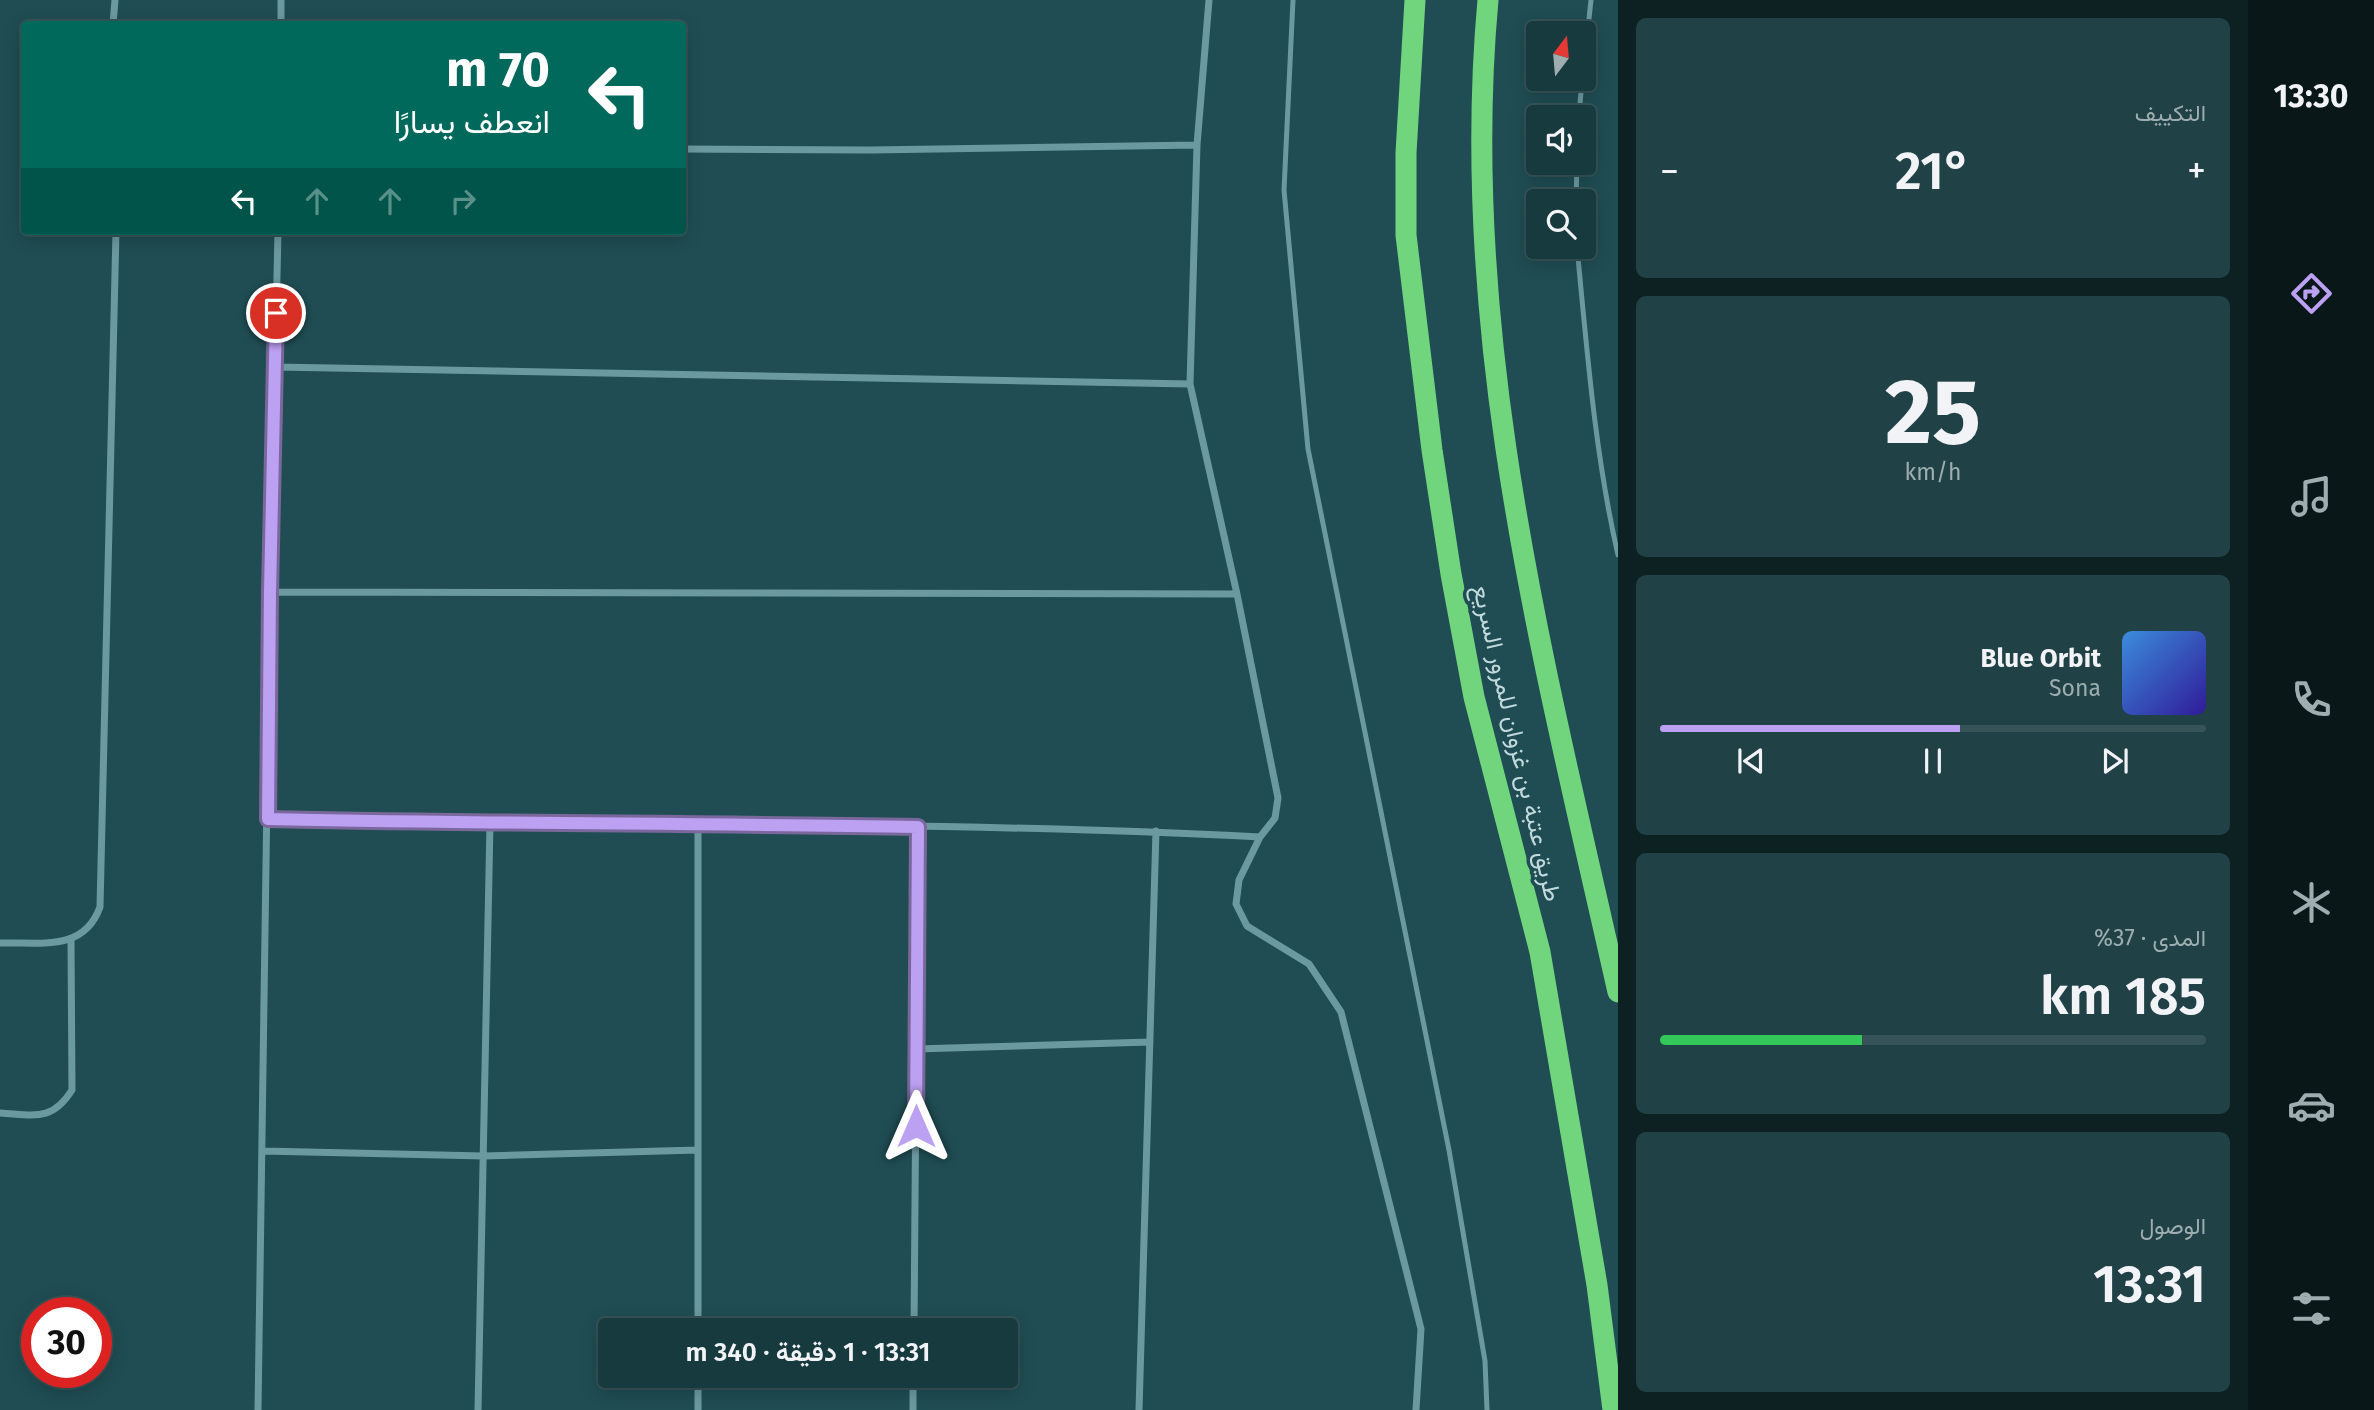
<!DOCTYPE html>
<html lang="ar">
<head>
<meta charset="utf-8">
<style>
	body { margin:0; font-family:"Fira Sans",Vazirmatn,sans-serif; background:#204145; color:#f1f3f6; direction:rtl; height:100vh; display:flex; flex-direction:column; font-size:26px; white-space:nowrap }
	* { box-sizing:border-box; margin:0 }
	p { font-size:23px; color:#9eadb0 }
	.icon { flex:none; width:38px; height:38px; fill:none; stroke:currentColor; stroke-width:2; stroke-linecap:round; stroke-linejoin:round }
	.map { position:relative; flex:1; overflow:hidden; direction:ltr }
	.side { display:flex; flex-direction:column; gap:18px; padding:18px; background:#0d2022; width:630px }
	.side>* { flex:none }
	.hud { position:absolute; left:21px; top:21px; width:665px; height:214px; border-radius:7px; box-shadow:0 4px 18px #0003,0 0 0 2px #365458; direction:rtl; background:#00695c; color:#fff; overflow:hidden }
	.needle { width:46px; rotate:16deg }
	.controls { position:absolute; left:1526px; top:21px; display:grid; gap:14px }
	.controls a { display:grid; place-items:center; width:70px; height:70px; border-radius:7px; background:#173a3e; box-shadow:0 4px 18px #0003,0 0 0 2px #365458; font-size:35px }
	.speed { position:absolute; left:21px; top:1297px; display:flex; gap:14px; font-size:35px; font-weight:700; text-align:center }
	.speed>* { display:grid; place-content:center; width:91px; height:91px; border-radius:50%; background:#173a3e; box-shadow:0 4px 18px #0003,0 0 0 2px #365458; line-height:1 }
	.speed .limit { border:10px solid #d22; background:#fff; color:#111 }
	.pin { position:absolute; display:grid; place-items:center; width:60px; height:60px; color:#fff; margin:-30px; border:4px solid #fff; border-radius:50%; box-shadow:0 2px 7px #0007 }
	.me { position:absolute; width:77px; margin:-38px; rotate:0deg; stroke-linejoin:round; filter:drop-shadow(0 0 5px #0008) }
	.turn { display:flex; align-items:center; gap:24px; height:147px; padding:0 21px; font-size:32px }
	.turn .icon { width:91px; height:91px; stroke-width:2.5 }
	.turn b { display:block; font-size:49px; line-height:60px }
	.lanes { display:flex; align-items:center; height:66px; padding:0 21px; background:#0003; justify-content:center; gap:35px; direction:ltr }
	.lanes .off { opacity:.35 }
	.big { font-size:52px; font-weight:600; line-height:1.1 }
	.side .card { flex:1; display:flex; flex-direction:column; justify-content:center; gap:10px; min-width:0; padding:0 24px; border-radius:10px; background:#204145 }
	.side .dial { align-items:center; gap:0 }
	.dial b { font-size:91px; line-height:1 }
	.song { display:flex; align-items:center; gap:21px }
	.cover { width:84px; height:84px; border-radius:10px; background:linear-gradient(135deg,hsl(210 70% 55%),hsl(250 70% 35%)) }
	.played { height:7px; border-radius:4px; background:linear-gradient(90deg,#bca0f2 55%,#365458 55%) }
	.keys { display:flex; justify-content:space-around; direction:ltr }
	.heat { display:flex; justify-content:space-between; align-items:center; font-size:38px; direction:ltr }
	.charge { height:10px; border-radius:5px; background:linear-gradient(90deg,#34c759 37%,#365458 0) }
	.trip { position:absolute; left:598px; top:1318px; width:420px; height:70px; border-radius:7px; background:#173a3e; box-shadow:0 4px 18px #0003,0 0 0 2px #365458; font-weight:600; line-height:70px; text-align:center; direction:rtl }
	main { display:flex; flex:1; min-height:0 }
	.tab-bar { display:flex; flex-direction:column; width:126px; justify-content:space-around; align-items:center; background:#091719; color:#9eadb0 }
	.tab-bar .icon { width:49px; height:49px }
	.tab-bar .active { color:#bca0f2 }
	.tab-bar b { font-size:32px; color:#f1f3f6 }
	.map>svg:first-child { display:block }
</style>
</head>
<body>
<main>
<nav class="tab-bar">
<b>13:30</b>
<svg class="icon active" aria-label="directions" viewBox="0 0 24 24"><path d="M12 3l9 9-9 9-9-9zM9 14v-3h6M13 9l2 2-2 2"/></svg>
<svg class="icon" aria-label="music" viewBox="0 0 24 24"><path d="M9 18V5l10-2v13"/><circle cx="6" cy="18" r="3"/><circle cx="16" cy="16" r="3"/></svg>
<svg class="icon" aria-label="phone" viewBox="0 0 24 24"><path d="M5 4h4l2 5-3 2q2 4 5 5l2-3 5 2v4C11 20 4 13 5 4z"/></svg>
<svg class="icon" aria-label="climate" viewBox="0 0 24 24"><path d="M12 3v18M4 7l16 10M4 17L20 7"/></svg>
<svg class="icon" aria-label="car" viewBox="0 0 24 24"><path d="M5 17H2v-5l4-1 3-4h7l3 4 3 1v5h-3M9 17h6M6 11h13"/><circle cx="7" cy="17" r="2"/><circle cx="17" cy="17" r="2"/></svg>
<svg class="icon" aria-label="filters" viewBox="0 0 24 24"><path d="M4 7h16M4 17h16"/><circle cx="9" cy="7" r="2"/><circle cx="15" cy="17" r="2"/></svg>
</nav>
<section class="side">
<div class="card"><p>التكييف</p>
<div class="heat"><a>−</a><b class="big">21°</b><a>+</a></div>
</div>
<div class="card dial"><b>25</b><p>km/h</p></div>
<div class="card">
<div class="song"><i class="cover"></i><div><b>Blue Orbit</b><p>Sona</p></div></div>
<div class="played"></div>
<div class="keys"><svg class="icon" aria-label="previous" viewBox="0 0 24 24"><path d="M18 5L8 12l10 7zM5 5v14"/></svg><svg class="icon" aria-label="pause" viewBox="0 0 24 24"><path d="M8 5v14M16 5v14"/></svg><svg class="icon" aria-label="next" viewBox="0 0 24 24"><path d="M6 5l10 7-10 7zM19 5v14"/></svg></div>
</div>
<div class="card"><p>المدى · 37%</p><b class="big">185 km</b><div class="charge"></div></div>
<div class="card"><p>الوصول</p><b class="big">13:31</b></div>
</section>
<div class="map">
<svg width="1618" height="1410" viewBox="0 0 1618 1410">
	<rect width="100%" height="100%" fill="#1f4d53"/>
	<g fill="none" stroke-linecap="round" stroke-linejoin="round">
		<path stroke="#6b99a0" stroke-width="5" d="M1293,0L1284,190L1308,449L1449,1150L1485,1361L1487,1410
			M1584,65L1591,0
			M1579,117L1582,79
			M1576,201L1577,163
			M1577,247C1587,350 1595,455 1618,555"/>
		<path stroke="#6b99a0" stroke-width="7" d="M1209,0L1197,145L1190,384L1237,594L1278,798L1275,818L1260,837L1239,880L1236,904L1247,926L1309,964L1341,1012L1421,1329L1416,1410
			M113,24L115,0
			M281,24V0
			M682,149L871,150L1197,145
			M276,367L1190,384
			M270,592L1237,594
			M268,819C599,826 930,820 1260,837
			M0,943C40,942 84,952 100,907L116,231
			M916,1049L1150,1042
			M0,1113C34,1115 52,1122 72,1090L71,939
			M263,1151L484,1156L698,1150
			M698,1330V822
			M914,1330L918,827
			M698,1376V1410
			M258,1410L270,592L278,231
			M478,1410L490,824
			M913,1410V1376
			M1139,1410L1156,831"/>
		<path stroke="#70d57d" stroke-width="21" d="M1415,0L1406,153V235L1432,450L1451,574L1474,697L1540,952L1597,1285L1613,1410
			M1488,0C1457,337 1545,666 1618,992"/>
	</g>
	<g fill="none" stroke-linecap="round" stroke-linejoin="round">
		<g stroke="#7a689d" stroke-width="18">
			<path id="route" d="M276,313L270,592L268,819C485,824 702,823 918,827L916,1126"/>
		</g>
		<use href="#route" stroke="#bca0f2" stroke-width="12"/>
	</g>
	<g text-anchor="middle" dominant-baseline="central" stroke-width="7" stroke-linejoin="round" paint-order="stroke">
		<g font-size="24" fill="#c3dadd" stroke="#1f4d53">
			<text transform="translate(1517 743) rotate(77)">طريق عتبة بن غزوان للمرور السريع</text>
		</g>
	</g>
</svg>
<div class="controls">
<a><svg class="needle" viewBox="-14 -14 28 28"><path d="M0-13l5 13h-10z" fill="#e53935"/><path d="M0 13l5-13h-10z" fill="#9eadb0"/></svg></a>
<a><svg class="icon" aria-label="sound" viewBox="0 0 24 24"><path d="M4 9h4l5-4v14l-5-4H4zM17 9q2 3 0 6"/></svg></a>
<a><svg class="icon" aria-label="search" viewBox="0 0 24 24"><circle cx="10" cy="10" r="6"/><path d="M15 15l6 6"/></svg></a>
</div>
<div class="speed"><div class="limit">30</div></div>
<div class="pin" style="left:276px;top:313px;background:#d93025"><svg class="icon" aria-label="arrive" viewBox="0 0 24 24"><path d="M6 21V4h12l-3 4 3 4H6"/></svg></div>
<svg class="me" style="left:916px;top:1126px" viewBox="-20 -20 40 40"><path d="M0-17L14 15 0 8-14 15z" fill="#bca0f2" stroke="#fff" stroke-width="4"/></svg>
<div class="trip">13:31 · 1 دقيقة · 340 m</div>
<div class="hud">
<div class="turn"><svg class="icon" aria-label="left" viewBox="0 0 24 24"><path d="M17 20v-9H6M10 6l-5 5 5 5"/></svg><div><b>70 m</b>انعطف يسارًا</div></div>
<div class="lanes"><svg class="icon" aria-label="left" viewBox="0 0 24 24"><path d="M17 20v-9H6M10 6l-5 5 5 5"/></svg><svg class="icon off" aria-label="ahead" viewBox="0 0 24 24"><path d="M12 20V5M6 11l6-6 6 6"/></svg><svg class="icon off" aria-label="ahead" viewBox="0 0 24 24"><path d="M12 20V5M6 11l6-6 6 6"/></svg><svg class="icon off" aria-label="right" viewBox="0 0 24 24"><path d="M7 20v-9h11M14 6l5 5-5 5"/></svg></div>
</div>
</div>
</main>
</body>
</html>
